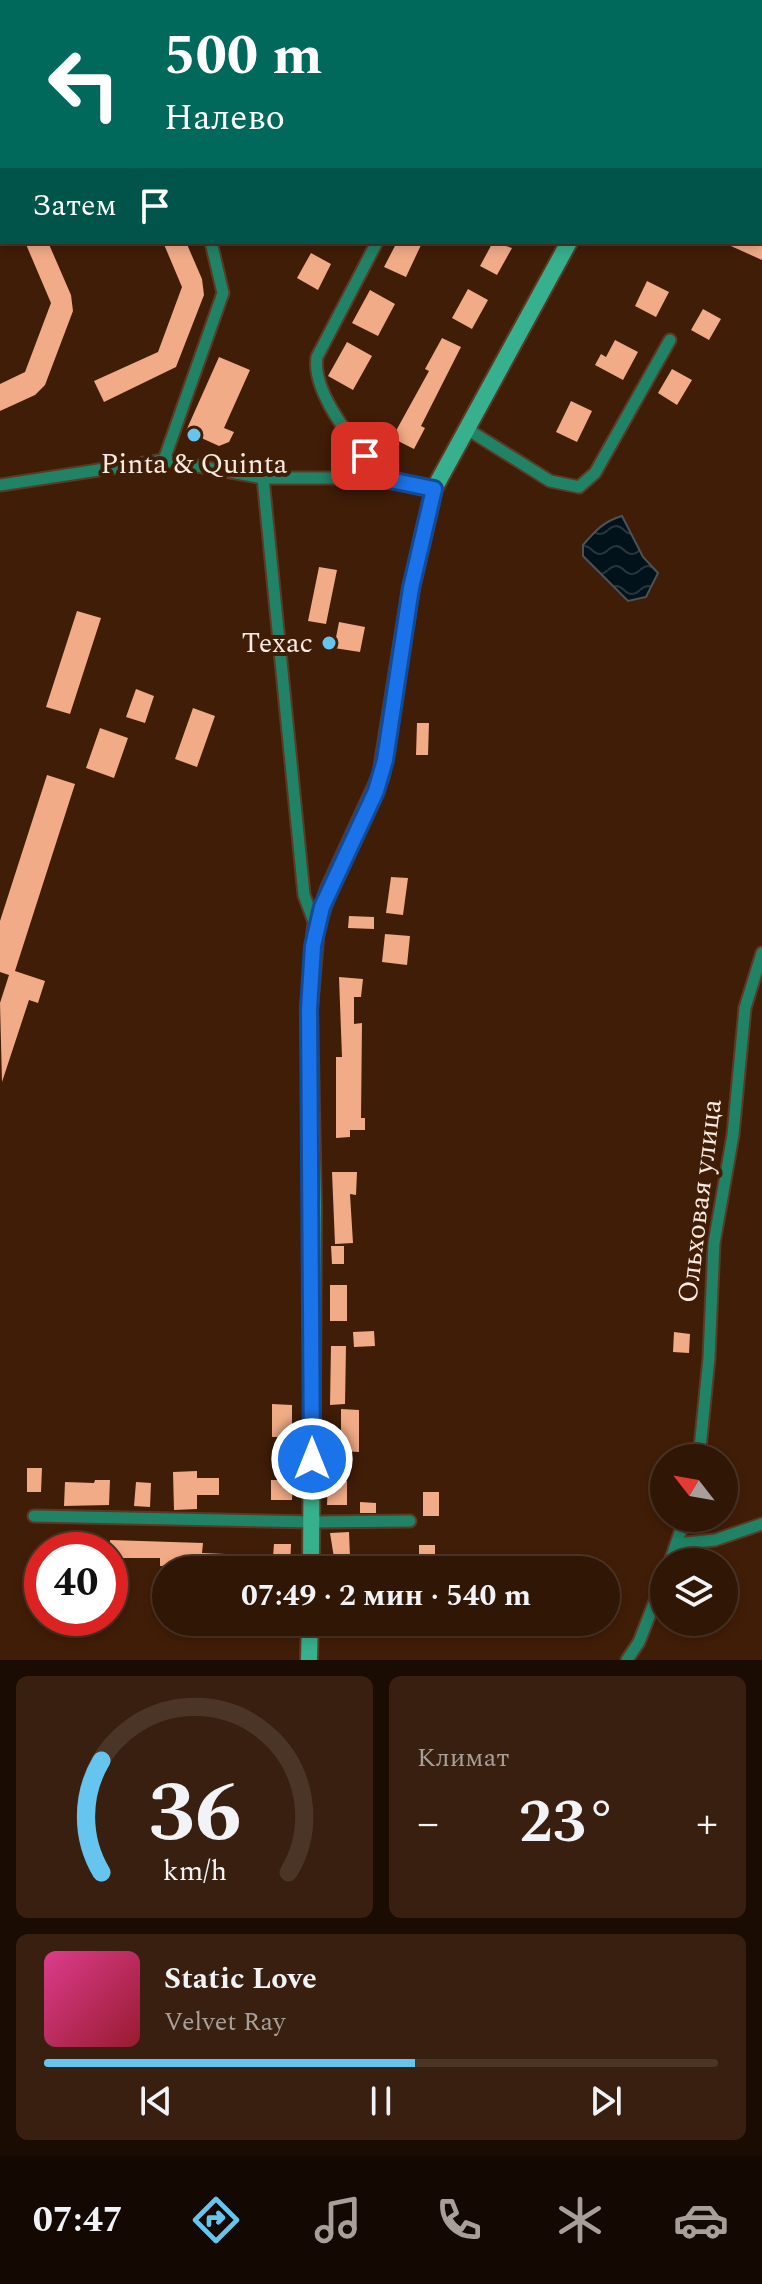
<!DOCTYPE html>
<html lang="ru">
<head>
<meta charset="utf-8">
<style>
	body { margin:0; font-family:Spectral,serif; background:#381f0f; color:#f1f3f6; height:100vh; display:flex; flex-direction:column; font-size:30px; white-space:nowrap }
	* { box-sizing:border-box; margin:0 }
	p { font-size:26px; color:#a89f9a }
	.icon { flex:none; width:44px; height:44px; fill:none; stroke:currentColor; stroke-width:2; stroke-linecap:round; stroke-linejoin:round }
	.map { position:relative; height:1660px; overflow:hidden }
	.panel { display:flex; flex-direction:column; gap:16px; padding:16px; background:#1a0c03; flex:1 }
	.panel>* { flex:none }
	.guide { position:absolute; left:0px; top:0px; width:762px; height:244px; box-shadow:0 4px 12px #0003,0 0 0 2px #4b3527; background:#00695c; color:#fff; overflow:hidden }
	.needle { width:52px; rotate:301deg }
	.tools { position:absolute; left:650px; top:1444px; display:grid; gap:16px }
	.tools a { display:grid; place-items:center; width:88px; height:88px; border-radius:50%; background:#301605; box-shadow:0 4px 12px #0003,0 0 0 2px #4b3527; font-size:40px }
	.speed { position:absolute; left:24px; top:1532px; display:flex; gap:16px; font-size:40px; font-weight:700; text-align:center }
	.speed>* { display:grid; place-content:center; width:104px; height:104px; border-radius:50%; background:#301605; box-shadow:0 4px 12px #0003,0 0 0 2px #4b3527; line-height:1 }
	.speed .limit { border:12px solid #d22; background:#fff; color:#111 }
	.pin { position:absolute; display:grid; place-items:center; width:68px; height:68px; color:#fff; margin:-34px; border-radius:16px; box-shadow:0 4px 12px #0006 }
	.me { position:absolute; width:88px; margin:-44px; rotate:0deg; stroke-linejoin:round; filter:drop-shadow(0 0 6px #0008) }
	.turn { display:flex; align-items:center; gap:28px; height:168px; padding:0 32px; font-size:36px }
	.turn .icon { width:104px; height:104px; stroke-width:2.5 }
	.turn b { display:block; font-size:56px; line-height:68px }
	.then { display:flex; align-items:center; height:76px; padding:0 32px; background:#0003; gap:16px; font-size:30px }
	.big { font-size:60px; font-weight:700; line-height:1.1 }
	.panel .tile { flex:1; display:flex; flex-direction:column; justify-content:center; gap:12px; min-width:0; padding:0 28px; border-radius:12px; background:#381f0f }
	.panel .dial { align-items:center; gap:0 }
	.dial svg { height:208px; overflow:visible; fill:none; stroke:#4b3527; stroke-width:7; stroke-linecap:round; text-anchor:middle }
	.dial text { fill:#f1f3f6; stroke:none }
	.song { display:flex; align-items:center; gap:24px }
	.cover { width:96px; height:96px; border-radius:12px; background:linear-gradient(135deg,hsl(330 70% 55%),hsl(350 70% 35%)) }
	.played { height:8px; border-radius:4px; background:linear-gradient(90deg,#65c5ee 55%,#4b3527 55%) }
	.keys { display:flex; justify-content:space-around; direction:ltr }
	.heat { display:flex; justify-content:space-between; align-items:center; font-size:44px; direction:ltr }
	.panel .tiles { flex:1; display:grid; gap:16px; grid-template-columns:1fr 1fr }
	.tile:last-child { grid-column:span 2 }
	.trip { position:absolute; left:152px; top:1556px; width:468px; height:80px; border-radius:40px; background:#301605; box-shadow:0 4px 12px #0003,0 0 0 2px #4b3527; font-weight:700; line-height:80px; text-align:center }
	.dock { display:flex; height:128px; justify-content:space-around; align-items:center; background:#130902; color:#a89f9a }
	.dock .icon { width:56px; height:56px }
	.dock .active { color:#65c5ee }
	.dock b { font-size:36px; color:#f1f3f6 }
	.map>svg:first-child { display:block }
</style>
</head>
<body>
<div class="map">
<svg width="762" height="1660" viewBox="0 0 762 1660">
	<defs>
		<pattern id="water-waves" width="16" height="10" patternUnits="userSpaceOnUse" patternTransform="scale(2)"><rect width="16" height="10" fill="#01121b"/><path d="M0 5q4-4 8 0t8 0" fill="none" stroke="#27353c"/></pattern>
	</defs>
	<rect width="100%" height="100%" fill="#401d07"/>
	<path fill="url(#water-waves)" stroke="#4c5357" stroke-width="2" d="M622,516L643,557L658,573L646,597L628,601L583,556V545C595,531 604,521 622,516Z"/>
	<path fill="#f1ab86" d="M25,242H48L71,295L73,311L45,385L35,395L0,411V384L25,372L51,303Z
		M163,242H186L202,279L204,295L176,367L104,402L94,381L158,352L182,287Z
		M397,242L421,245L406,277L384,267Z
		M493,242L512,248L497,275L480,266Z
		M722,242H762V260Z
		M311,253L331,264L318,290L297,278Z
		M647,281L669,292L656,317L635,306Z
		M468,289L488,300L472,329L452,318Z
		M370,290L395,304L378,336L352,323Z
		M703,309L721,319L709,340L691,330Z
		M442,338L461,347L421,426L425,428L414,449L392,438L429,371L425,369Z
		M615,340L638,352L623,380L595,365L601,354L606,357Z
		M347,342L372,356L353,390L328,376Z
		M219,357L250,370L224,428L234,432L229,442L219,446L186,431Z
		M672,369L692,380L677,405L658,393Z
		M571,401L592,411L577,442L556,432Z
		M319,567L337,570L326,624L308,621Z
		M77,611L101,618L70,714L46,707Z
		M339,622L365,627L360,652L334,648Z
		M136,689L154,696L145,723L126,717Z
		M193,708L215,716L197,767L175,759Z
		M417,723H429L428,755H416Z
		M100,728L128,738L114,778L86,768Z
		M47,775L75,784L15,971L45,981L38,1003L29,1000L2,1082L0,1003L9,975L0,972V921Z
		M391,877L408,878L403,915L386,913Z
		M349,916L374,917V929L348,928Z
		M385,934L410,936L407,965L382,962Z
		M339,977L363,979L361,997H354V1024L362,1023L361,1118H365V1130H350V1137L336,1138V1057H342Z
		M332,1172H357L356,1195L350,1194L353,1243L335,1244Z
		M331,1246H344V1264H332Z
		M330,1285H347V1321H330Z
		M374,1331L375,1346L354,1347L353,1332Z
		M674,1332L690,1334L689,1353L673,1352Z
		M331,1346H346L345,1404L330,1405Z
		M272,1404L292,1405V1437H272Z
		M341,1409L359,1410V1452L341,1451Z
		M285,1451H300L299,1469L284,1468Z
		M27,1468H42L41,1492H27Z
		M197,1471V1478H219V1495H197V1509L174,1510L173,1472Z
		M95,1480H110L109,1505L64,1506L65,1482L94,1483Z
		M271,1480H293L292,1500H271Z
		M328,1481H347V1505H327Z
		M136,1482L151,1483L150,1507L134,1506Z
		M423,1492H439V1516H423Z
		M360,1502L376,1503V1513H360Z
		M349,1532L350,1557L372,1556V1570H336L330,1533Z
		M59,1539L79,1540V1550H59Z
		M110,1540L203,1543L202,1553L226,1554L225,1570H209L210,1564L160,1566V1558H110Z
		M274,1544H291L290,1570H246L247,1556L273,1557Z
		M419,1545H435V1569H419Z
		M27,1565L39,1566L38,1584L26,1583Z
		M268,1622H290V1635L268,1634Z
		M328,1622H344V1635H328Z"/>
	<g fill="none" stroke-linecap="round" stroke-linejoin="round">
		<g stroke="#5a3a26" stroke-width="15">
			<path id="street" d="M286,0L291,2
				M557,0L558,2
				M760,190L762,191
				M377,242L317,357C311,395 359,447 380,478
				M467,429L550,481L579,487L595,473L670,340
				M164,460L223,293L211,242
				M263,478L304,895L316,927
				M0,485L164,460L263,478H380L434,489
				M699,1458L709,1358L714,1243L733,1135L745,1008L762,953
				M34,1516L312,1522L410,1521
				M677,1544L715,1540L762,1524
				M670,1562L685,1518
				M627,1660L639,1642L664,1578"/>
		</g>
		<g stroke="#5a3a26" stroke-width="20">
			<path id="secondary" d="M701,2L702,0
				M311,1570L313,1207L309,1009L316,927L329,889L381,776L411,588L434,489L569,242
				M309,1660L310,1622"/>
		</g>
		<use href="#street" stroke="#208366" stroke-width="11"/>
		<use href="#secondary" stroke="#37b18d" stroke-width="16"/>
	</g>
	<g fill="none" stroke-linecap="round" stroke-linejoin="round">
		<g stroke="#114b97" stroke-width="20">
			<path id="route" d="M312,1459L309,1009L313,946L322,907L376,791L385,760L411,588L434,489L380,478L365,456"/>
		</g>
		<use href="#route" stroke="#1a73e8" stroke-width="14"/>
	</g>
	<g fill="#65c5ee" stroke="#401d07" stroke-width="3">
		<circle cx="194" cy="435" r="8"/>
		<circle cx="329" cy="643" r="8"/>
	</g>
	<g text-anchor="middle" dominant-baseline="central" stroke-width="8" stroke-linejoin="round" paint-order="stroke">
		<g font-size="28" fill="#fbeae2" stroke="#401d07">
			<text x="194" y="464">Pinta &amp; Quinta</text>
			<text x="313" y="643" text-anchor="end">Техас</text>
		</g>
		<g font-size="28" fill="#fbeae2" stroke="#401d07">
			<text transform="translate(700 1201) rotate(-83)">Ольховая улица</text>
		</g>
	</g>
</svg>
<div class="tools">
<a><svg class="needle" viewBox="-14 -14 28 28"><path d="M0-13l5 13h-10z" fill="#e53935"/><path d="M0 13l5-13h-10z" fill="#a89f9a"/></svg></a>
<a><svg class="icon" aria-label="layers" viewBox="0 0 24 24"><path d="M12 4l9 5-9 5-9-5zM3 14l9 5 9-5"/></svg></a>
</div>
<div class="speed"><div class="limit">40</div></div>
<div class="pin" style="left:365px;top:456px;background:#d93025"><svg class="icon" aria-label="arrive" viewBox="0 0 24 24"><path d="M6 21V4h12l-3 4 3 4H6"/></svg></div>
<svg class="me" style="left:312px;top:1459px" viewBox="-20 -20 40 40"><circle r="17" fill="#1a73e8" stroke="#fff" stroke-width="3"/><path d="M0-11L8 9 0 5-8 9z" fill="#fff"/></svg>
<div class="trip">07:49 · 2 мин · 540 m</div>
<div class="guide">
<div class="turn"><svg class="icon" aria-label="left" viewBox="0 0 24 24"><path d="M17 20v-9H6M10 6l-5 5 5 5"/></svg><div><b>500 m</b>Налево</div></div>
<div class="then">Затем<svg class="icon" aria-label="arrive" viewBox="0 0 24 24"><path d="M6 21V4h12l-3 4 3 4H6"/></svg></div>
</div>
</div>
<section class="panel">
<div class="tiles">
<div class="tile dial"><svg viewBox="0 0 100 80">
<path d="M14 69A42 42 0 1 1 86 69"/>
<path d="M14 69A42 42 0 0 1 14 26" stroke="#65c5ee"/>
<text x="50" y="56" font-size="32" font-weight="700">36</text>
<text x="50" y="72" font-size="11">km/h</text>
</svg></div>
<div class="tile"><p>Климат</p>
<div class="heat"><a>−</a><b class="big">23°</b><a>+</a></div>
</div>
<div class="tile">
<div class="song"><i class="cover"></i><div><b>Static Love</b><p>Velvet Ray</p></div></div>
<div class="played"></div>
<div class="keys"><svg class="icon" aria-label="previous" viewBox="0 0 24 24"><path d="M18 5L8 12l10 7zM5 5v14"/></svg><svg class="icon" aria-label="pause" viewBox="0 0 24 24"><path d="M8 5v14M16 5v14"/></svg><svg class="icon" aria-label="next" viewBox="0 0 24 24"><path d="M6 5l10 7-10 7zM19 5v14"/></svg></div>
</div>
</div>
</section>
<nav class="dock">
<b>07:47</b>
<svg class="icon active" aria-label="directions" viewBox="0 0 24 24"><path d="M12 3l9 9-9 9-9-9zM9 14v-3h6M13 9l2 2-2 2"/></svg>
<svg class="icon" aria-label="music" viewBox="0 0 24 24"><path d="M9 18V5l10-2v13"/><circle cx="6" cy="18" r="3"/><circle cx="16" cy="16" r="3"/></svg>
<svg class="icon" aria-label="phone" viewBox="0 0 24 24"><path d="M5 4h4l2 5-3 2q2 4 5 5l2-3 5 2v4C11 20 4 13 5 4z"/></svg>
<svg class="icon" aria-label="climate" viewBox="0 0 24 24"><path d="M12 3v18M4 7l16 10M4 17L20 7"/></svg>
<svg class="icon" aria-label="car" viewBox="0 0 24 24"><path d="M5 17H2v-5l4-1 3-4h7l3 4 3 1v5h-3M9 17h6M6 11h13"/><circle cx="7" cy="17" r="2"/><circle cx="17" cy="17" r="2"/></svg>
</nav>
</body>
</html>
